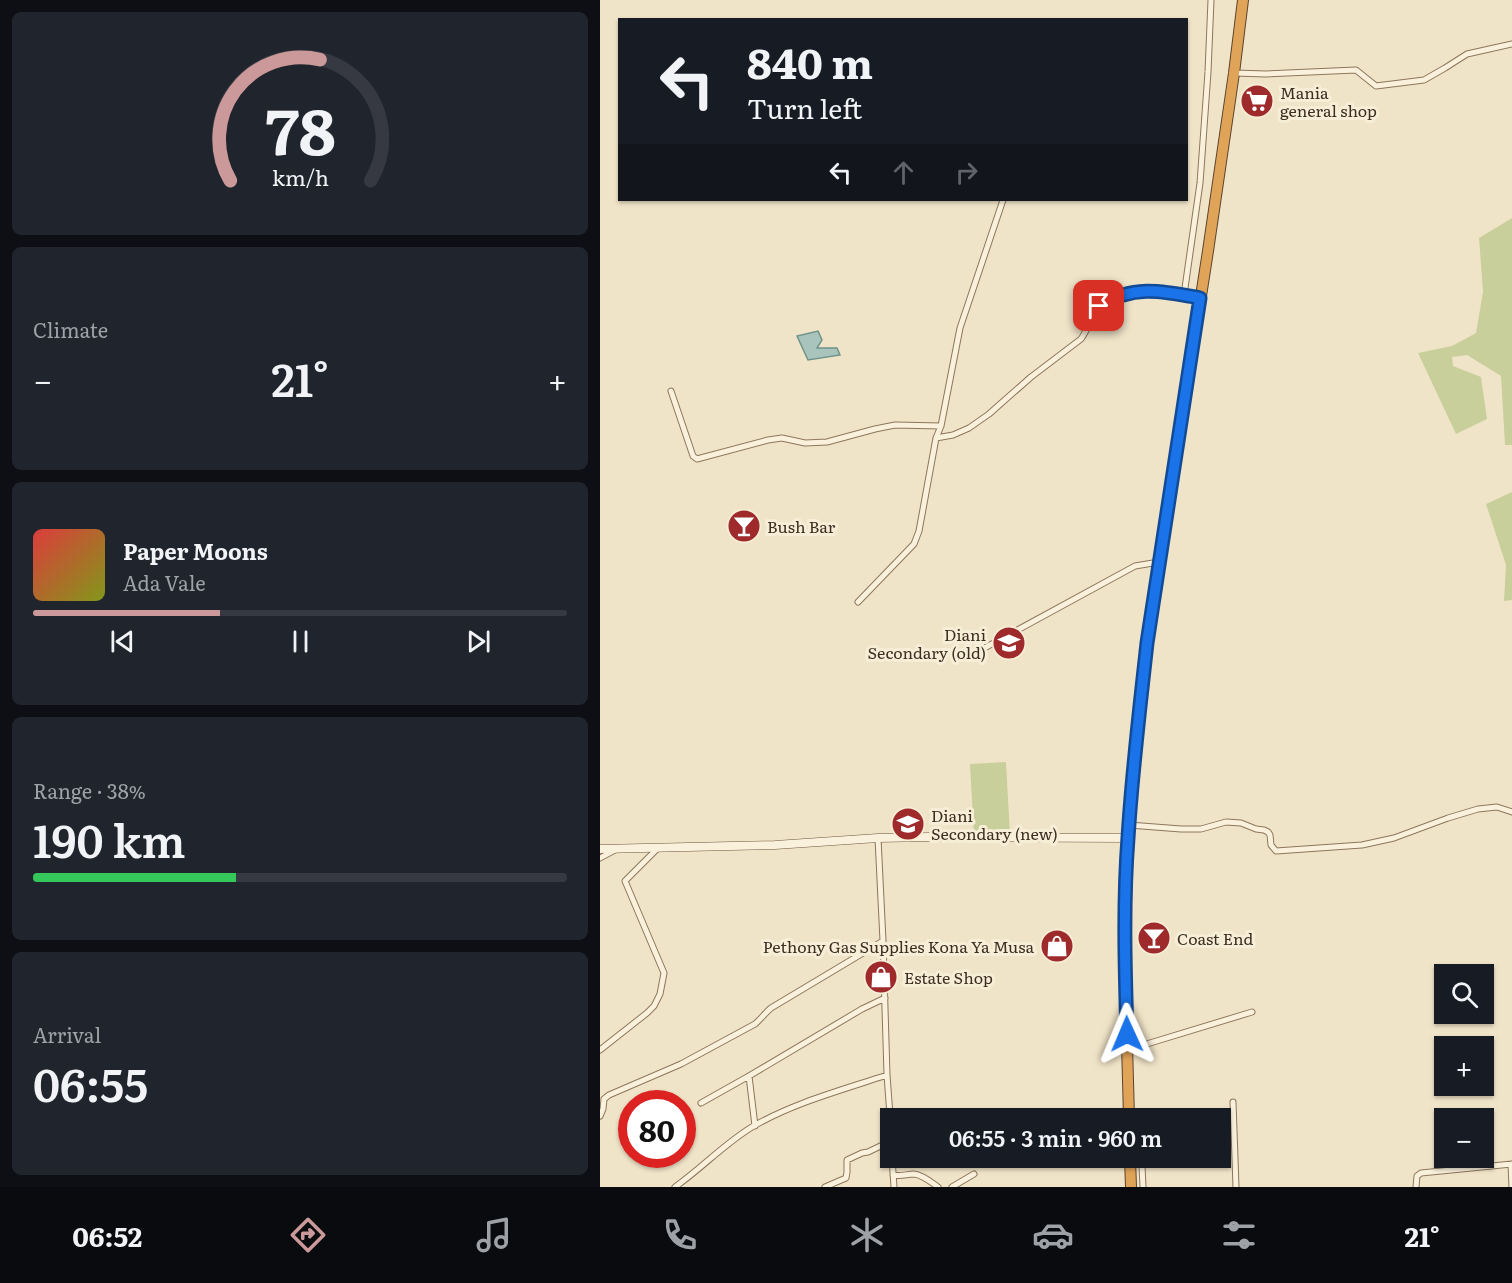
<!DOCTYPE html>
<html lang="en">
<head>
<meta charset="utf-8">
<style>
	body { margin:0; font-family:Literata,serif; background:#20242c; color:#f1f3f6; height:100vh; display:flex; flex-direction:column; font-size:22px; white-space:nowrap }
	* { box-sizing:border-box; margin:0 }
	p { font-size:20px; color:#9ea1a6 }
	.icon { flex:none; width:33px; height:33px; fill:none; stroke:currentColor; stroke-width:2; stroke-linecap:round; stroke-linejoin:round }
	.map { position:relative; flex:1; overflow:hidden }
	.drawer { display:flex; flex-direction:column; gap:12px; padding:12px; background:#0d0f14; width:600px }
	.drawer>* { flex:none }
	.hud { position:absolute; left:18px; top:18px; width:570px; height:183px; border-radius:0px; box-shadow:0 2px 4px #0004; background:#171b24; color:#f1f3f6; overflow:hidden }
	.tools { position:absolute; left:834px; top:964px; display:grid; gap:12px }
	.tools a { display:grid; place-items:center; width:60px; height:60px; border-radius:0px; background:#171b24; box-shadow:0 2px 4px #0004; font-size:30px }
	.speed { position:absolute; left:18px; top:1090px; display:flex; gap:12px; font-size:30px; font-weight:700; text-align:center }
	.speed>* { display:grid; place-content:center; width:78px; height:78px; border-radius:50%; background:#171b24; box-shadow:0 2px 4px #0004; line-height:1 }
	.speed .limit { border:9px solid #d22; background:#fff; color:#111 }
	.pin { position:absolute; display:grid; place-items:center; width:51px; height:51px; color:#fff; margin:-26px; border-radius:12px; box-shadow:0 3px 9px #0006 }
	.me { position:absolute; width:66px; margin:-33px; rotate:359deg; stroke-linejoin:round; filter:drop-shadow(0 0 4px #0008) }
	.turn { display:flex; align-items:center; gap:21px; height:126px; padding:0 30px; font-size:27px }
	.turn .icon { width:78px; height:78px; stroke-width:2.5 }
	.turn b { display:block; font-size:42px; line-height:51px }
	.lanes { display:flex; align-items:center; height:57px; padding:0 30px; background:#0003; justify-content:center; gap:30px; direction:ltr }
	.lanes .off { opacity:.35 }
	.big { font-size:45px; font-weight:600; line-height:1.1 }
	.drawer .widget { flex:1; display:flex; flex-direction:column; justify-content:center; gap:9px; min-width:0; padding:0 21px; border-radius:9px; background:#20242c }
	.drawer .dial { align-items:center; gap:0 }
	.dial svg { height:156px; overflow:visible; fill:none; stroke:#363941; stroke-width:7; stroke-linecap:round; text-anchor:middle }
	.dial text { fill:#f1f3f6; stroke:none }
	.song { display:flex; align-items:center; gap:18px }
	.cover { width:72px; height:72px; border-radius:9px; background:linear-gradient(135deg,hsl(0 70% 55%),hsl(70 70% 35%)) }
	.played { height:6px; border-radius:3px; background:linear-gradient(90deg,#cc999b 35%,#363941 35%) }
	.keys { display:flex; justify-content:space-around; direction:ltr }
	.heat { display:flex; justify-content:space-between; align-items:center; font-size:33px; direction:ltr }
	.charge { height:9px; border-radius:4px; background:linear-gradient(90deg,#34c759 38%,#363941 0) }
	.trip { position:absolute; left:280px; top:1108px; width:351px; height:60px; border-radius:0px; background:#171b24; box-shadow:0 2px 4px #0004; font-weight:600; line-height:60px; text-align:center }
	.menu { display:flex; height:96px; justify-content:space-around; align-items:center; background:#090b0e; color:#9ea1a6 }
	.menu .icon { width:42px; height:42px }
	.menu .current { color:#cc999b }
	.menu b { font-size:27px; color:#f1f3f6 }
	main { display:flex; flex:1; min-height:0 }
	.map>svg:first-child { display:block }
</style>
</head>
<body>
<main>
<section class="drawer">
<div class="widget dial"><svg viewBox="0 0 100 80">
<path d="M14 69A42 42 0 1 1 86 69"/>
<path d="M14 69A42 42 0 0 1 60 7" stroke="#cc999b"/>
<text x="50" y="56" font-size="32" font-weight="700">78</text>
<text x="50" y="72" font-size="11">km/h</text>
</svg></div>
<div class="widget"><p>Climate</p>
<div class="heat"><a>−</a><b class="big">21°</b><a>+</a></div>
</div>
<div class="widget">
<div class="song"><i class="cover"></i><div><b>Paper Moons</b><p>Ada Vale</p></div></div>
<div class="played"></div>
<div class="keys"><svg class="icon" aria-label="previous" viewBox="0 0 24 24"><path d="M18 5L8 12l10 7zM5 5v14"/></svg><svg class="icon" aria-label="pause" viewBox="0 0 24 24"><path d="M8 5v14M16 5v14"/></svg><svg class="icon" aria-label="next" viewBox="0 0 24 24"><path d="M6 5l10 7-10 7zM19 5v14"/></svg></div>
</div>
<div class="widget"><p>Range · 38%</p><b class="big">190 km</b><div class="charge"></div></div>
<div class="widget"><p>Arrival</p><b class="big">06:55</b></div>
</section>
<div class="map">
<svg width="912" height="1187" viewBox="0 0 912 1187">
	<rect width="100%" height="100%" fill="#f0e4c8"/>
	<path fill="#c9cf9b" d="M912,218V445H905L901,376L867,355L852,357L853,366L881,377L887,419L856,434L818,353L852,346L876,333L883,292L879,238Z
		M912,492V600L904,601L906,565L886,504Z
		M406,762L410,835L374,837L370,764Z"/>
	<path fill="#a9c4bc" stroke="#6f938a" stroke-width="1.5" d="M218,331L222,340L217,348H237L240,355L208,360L197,336Z"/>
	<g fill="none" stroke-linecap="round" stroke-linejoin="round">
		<g stroke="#8d765c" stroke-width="7">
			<path id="street" d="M634,73L666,74L756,70L776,86L824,80L845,68L867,54L912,44
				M600,298L584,295L600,183L608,72L611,0
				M71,391L93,456L97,459L168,440L182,438L205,443L227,442L275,429L295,425L341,426
				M336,438L353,435L369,428L389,414L431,377L481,339C489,328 493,310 504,303L540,291H551L584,295
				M258,602L314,544L319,531L336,438L341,426L360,328L403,200
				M379,651L535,566L559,562
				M529,825L581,829H601L626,822L641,823L656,829L664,830L668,832L670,835L671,845L676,851L762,845L794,838L848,818L878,809L897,807L912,812
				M278,838L283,941L287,1075L291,1129
				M0,858L15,850
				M0,1050L47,1013L54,1006L60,994L64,973L25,881L57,849
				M527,1050L652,1012
				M149,1076L155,1126
				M633,1102L636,1187
				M101,1103L149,1076L262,1009L285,998
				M0,1116L3,1109L4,1099L9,1095L81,1064L155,1024C161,1019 165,1013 171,1008L283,941
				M292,1158L294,1187
				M538,1158L542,1166L543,1187
				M911,1164L912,1187
				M293,1175C301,1177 307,1174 314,1174C323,1175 331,1182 338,1187
				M75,1187C102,1168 124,1144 152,1127C193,1103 242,1090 287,1075
				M225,1187L246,1178L247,1172V1160L262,1153L268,1152L291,1141
				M352,1187L374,1174
				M816,1187L817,1176L821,1173L912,1164"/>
		</g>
		<g stroke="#6f573f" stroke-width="9">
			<path id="secondary" d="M0,849L175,845L278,838L329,837L528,838"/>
		</g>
		<g stroke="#5b4430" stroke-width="12">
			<path id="highway" d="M529,1119C527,1033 523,946 527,860C530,787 539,715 547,643L608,251L634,73L643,0
				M530,1158L531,1187"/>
		</g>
		<use href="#street" stroke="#faf1dc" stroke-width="5"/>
		<use href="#secondary" stroke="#faf1dc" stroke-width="8"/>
		<use href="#highway" stroke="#e0a458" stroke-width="10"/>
	</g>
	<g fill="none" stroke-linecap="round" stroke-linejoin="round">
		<g stroke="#114b97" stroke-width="15">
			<path id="route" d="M499,306C534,284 563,291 600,298L547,643C540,707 532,772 528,838C523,902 525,969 527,1034"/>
		</g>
		<use href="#route" stroke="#1a73e8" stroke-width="10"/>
	</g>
	<defs>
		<g id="supermarket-disc" transform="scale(1.725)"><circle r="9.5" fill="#9e2a2b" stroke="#f7eed8"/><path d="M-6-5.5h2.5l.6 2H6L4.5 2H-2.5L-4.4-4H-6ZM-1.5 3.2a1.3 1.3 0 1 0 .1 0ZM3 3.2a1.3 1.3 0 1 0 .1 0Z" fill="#fff"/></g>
		<g id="bar-disc" transform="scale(1.725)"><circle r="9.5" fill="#9e2a2b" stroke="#f7eed8"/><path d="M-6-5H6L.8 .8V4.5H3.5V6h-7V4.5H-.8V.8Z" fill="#fff"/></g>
		<g id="school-disc" transform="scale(1.725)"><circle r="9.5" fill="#9e2a2b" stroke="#f7eed8"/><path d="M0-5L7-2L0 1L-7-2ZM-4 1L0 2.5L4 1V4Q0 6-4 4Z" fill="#fff"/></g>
		<g id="shop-disc" transform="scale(1.725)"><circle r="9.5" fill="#9e2a2b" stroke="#f7eed8"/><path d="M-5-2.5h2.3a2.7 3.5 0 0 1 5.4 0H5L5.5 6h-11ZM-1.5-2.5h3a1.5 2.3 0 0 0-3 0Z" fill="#fff"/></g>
	</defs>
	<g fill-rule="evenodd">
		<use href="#supermarket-disc" x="657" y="101"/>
		<use href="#bar-disc" x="144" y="526"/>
		<use href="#school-disc" x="409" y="643"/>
		<use href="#school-disc" x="308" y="824"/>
		<use href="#bar-disc" x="554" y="938"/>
		<use href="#shop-disc" x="457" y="946"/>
		<use href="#shop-disc" x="281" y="977"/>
	</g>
	<g text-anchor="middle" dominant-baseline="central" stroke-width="6" stroke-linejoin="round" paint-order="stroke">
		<g font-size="16" fill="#3d2e20" stroke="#f7eed8" text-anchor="start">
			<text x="680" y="92">Mania<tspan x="680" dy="18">general shop</tspan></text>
			<text x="167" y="526">Bush Bar</text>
			<text x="386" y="634" text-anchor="end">Diani<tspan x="386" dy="18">Secondary (old)</tspan></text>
			<text x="331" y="815">Diani<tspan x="331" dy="18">Secondary (new)</tspan></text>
			<text x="577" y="938">Coast End</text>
			<text x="434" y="946" text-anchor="end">Pethony Gas Supplies Kona Ya Musa</text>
			<text x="304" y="977">Estate Shop</text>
		</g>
	</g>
</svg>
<div class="tools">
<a><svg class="icon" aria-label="search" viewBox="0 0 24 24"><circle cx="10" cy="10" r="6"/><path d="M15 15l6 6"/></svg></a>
<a>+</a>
<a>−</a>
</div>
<div class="speed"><div class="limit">80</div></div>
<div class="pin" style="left:499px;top:306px;background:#d93025"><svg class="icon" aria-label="arrive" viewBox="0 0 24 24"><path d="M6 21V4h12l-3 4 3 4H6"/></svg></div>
<svg class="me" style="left:527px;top:1034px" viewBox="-20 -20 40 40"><path d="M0-17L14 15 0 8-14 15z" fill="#1a73e8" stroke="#fff" stroke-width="4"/></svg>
<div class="trip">06:55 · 3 min · 960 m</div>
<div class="hud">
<div class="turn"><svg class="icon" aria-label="left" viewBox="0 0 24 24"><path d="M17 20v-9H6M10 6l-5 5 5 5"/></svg><div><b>840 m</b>Turn left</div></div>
<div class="lanes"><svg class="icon" aria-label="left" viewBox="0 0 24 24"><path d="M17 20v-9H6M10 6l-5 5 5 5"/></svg><svg class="icon off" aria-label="ahead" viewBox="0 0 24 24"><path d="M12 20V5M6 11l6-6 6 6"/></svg><svg class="icon off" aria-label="right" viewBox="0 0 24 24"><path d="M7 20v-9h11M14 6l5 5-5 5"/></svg></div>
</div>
</div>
</main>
<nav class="menu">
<b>06:52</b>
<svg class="icon current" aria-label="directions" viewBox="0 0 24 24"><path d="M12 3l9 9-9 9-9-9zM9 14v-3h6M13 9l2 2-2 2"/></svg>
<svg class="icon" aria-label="music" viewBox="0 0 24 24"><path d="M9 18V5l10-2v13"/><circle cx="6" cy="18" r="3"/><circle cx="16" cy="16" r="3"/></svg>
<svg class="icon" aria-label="phone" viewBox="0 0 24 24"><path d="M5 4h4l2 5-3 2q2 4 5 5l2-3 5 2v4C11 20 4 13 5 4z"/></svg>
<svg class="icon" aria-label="climate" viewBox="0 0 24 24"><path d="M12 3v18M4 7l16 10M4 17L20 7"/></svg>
<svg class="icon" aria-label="car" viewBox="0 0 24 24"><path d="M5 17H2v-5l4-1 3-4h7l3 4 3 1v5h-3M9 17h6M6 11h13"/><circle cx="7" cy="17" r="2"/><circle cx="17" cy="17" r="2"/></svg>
<svg class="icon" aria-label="filters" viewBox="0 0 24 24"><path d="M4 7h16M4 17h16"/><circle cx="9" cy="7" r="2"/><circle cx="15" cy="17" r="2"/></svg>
<b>21°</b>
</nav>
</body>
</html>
